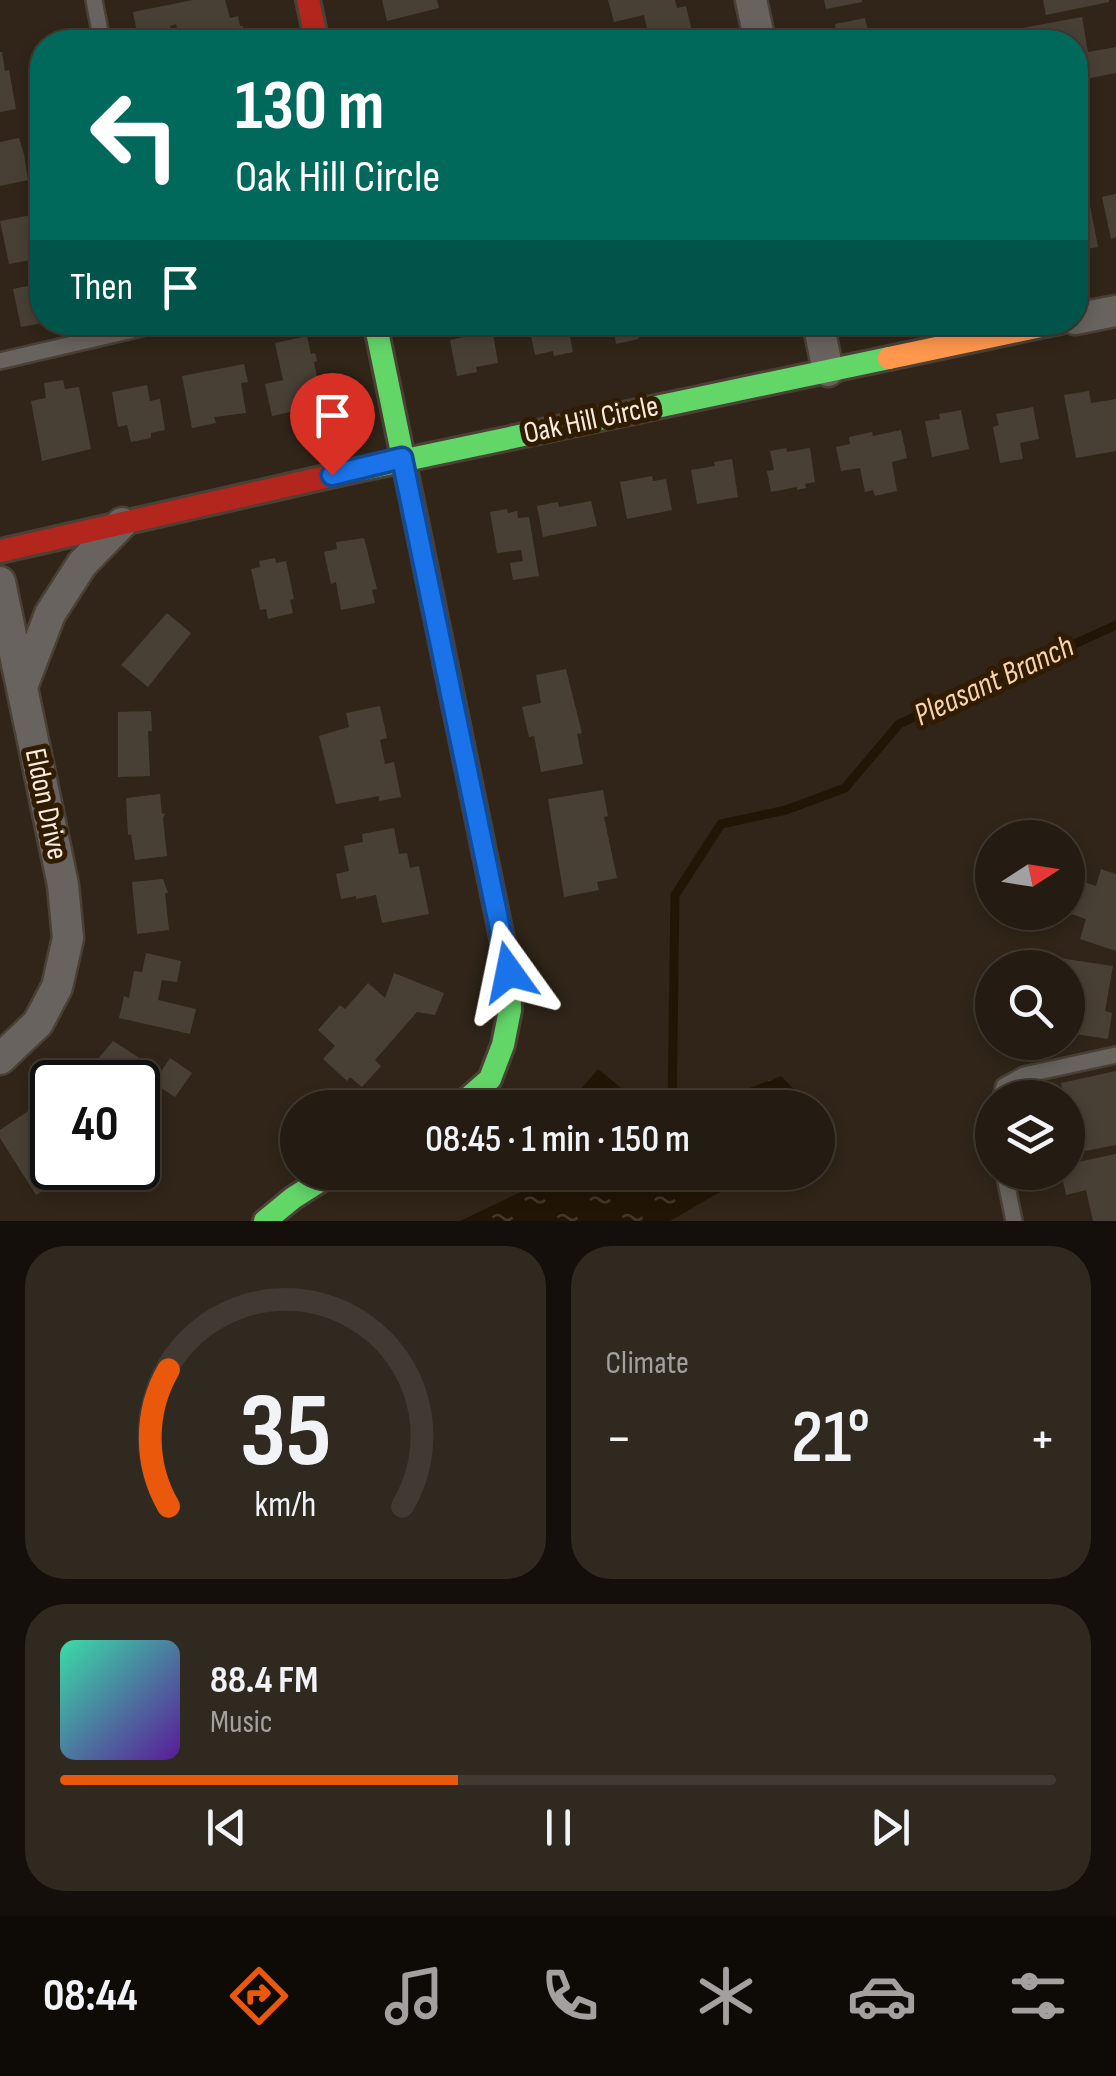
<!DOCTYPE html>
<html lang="en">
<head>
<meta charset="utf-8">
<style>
	body { margin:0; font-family:"Sofia Sans Condensed",sans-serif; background:#302920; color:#f1f3f6; height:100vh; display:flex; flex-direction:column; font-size:38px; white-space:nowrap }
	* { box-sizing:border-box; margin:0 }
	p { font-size:32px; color:#a3a19f }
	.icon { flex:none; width:55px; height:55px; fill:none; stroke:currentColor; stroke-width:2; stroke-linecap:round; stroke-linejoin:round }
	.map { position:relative; height:1221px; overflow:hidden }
	.side { display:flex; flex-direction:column; gap:25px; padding:25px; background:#140f0a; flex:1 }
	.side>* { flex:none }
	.top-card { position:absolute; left:30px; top:30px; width:1058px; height:305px; border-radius:40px; box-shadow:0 5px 15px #0003,0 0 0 2px #413a32; background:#00695c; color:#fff; overflow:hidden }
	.needle { width:65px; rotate:78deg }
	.fabs { position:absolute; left:975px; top:820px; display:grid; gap:20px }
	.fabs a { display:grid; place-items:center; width:110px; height:110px; border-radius:50%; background:#241c12; box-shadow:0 5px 15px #0003,0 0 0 2px #413a32; font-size:50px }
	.speed { position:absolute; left:30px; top:1060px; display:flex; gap:20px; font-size:50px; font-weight:700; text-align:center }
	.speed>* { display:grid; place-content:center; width:130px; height:130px; border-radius:50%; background:#241c12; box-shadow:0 5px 15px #0003,0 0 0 2px #413a32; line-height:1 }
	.speed .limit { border:5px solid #111; border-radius:15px; background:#fff; color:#111 }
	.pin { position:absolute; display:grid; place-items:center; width:85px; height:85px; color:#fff; margin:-102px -42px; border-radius:50% 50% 50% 0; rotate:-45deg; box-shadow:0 0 10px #0007 }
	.pin .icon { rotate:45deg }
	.me { position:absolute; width:110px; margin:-55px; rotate:348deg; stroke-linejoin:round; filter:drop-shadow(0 0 8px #0008) }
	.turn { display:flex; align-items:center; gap:35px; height:210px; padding:0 40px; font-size:45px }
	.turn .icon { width:130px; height:130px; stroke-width:2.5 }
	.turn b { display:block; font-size:70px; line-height:85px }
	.then { display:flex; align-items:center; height:95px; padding:0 40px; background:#0003; gap:20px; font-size:38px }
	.big { font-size:75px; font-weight:600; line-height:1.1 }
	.side .card { flex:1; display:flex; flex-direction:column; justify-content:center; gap:15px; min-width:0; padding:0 35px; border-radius:40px; background:#302920 }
	.side .dial { align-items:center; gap:0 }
	.dial svg { height:260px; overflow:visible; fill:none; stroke:#413a32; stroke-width:7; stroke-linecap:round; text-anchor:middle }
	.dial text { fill:#f1f3f6; stroke:none }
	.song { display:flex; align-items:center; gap:30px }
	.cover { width:120px; height:120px; border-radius:15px; background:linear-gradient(135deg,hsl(160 70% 55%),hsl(270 70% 35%)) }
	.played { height:10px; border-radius:5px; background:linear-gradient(90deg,#ea580c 40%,#413a32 40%) }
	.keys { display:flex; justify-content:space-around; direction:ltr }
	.heat { display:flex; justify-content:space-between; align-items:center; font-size:55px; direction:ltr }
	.side .tiles { flex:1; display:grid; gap:25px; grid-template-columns:1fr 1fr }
	.card:last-child { grid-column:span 2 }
	.trip { position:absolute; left:280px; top:1090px; width:555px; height:100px; border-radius:50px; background:#241c12; box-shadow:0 5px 15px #0003,0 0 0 2px #413a32; font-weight:600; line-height:100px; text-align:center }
	.tab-bar { display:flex; height:160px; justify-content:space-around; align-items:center; background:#0e0b07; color:#a3a19f }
	.tab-bar .icon { width:70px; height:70px }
	.tab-bar .selected { color:#ea580c }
	.tab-bar b { font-size:45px; color:#f1f3f6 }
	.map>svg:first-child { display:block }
</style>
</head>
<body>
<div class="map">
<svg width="1116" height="1221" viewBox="0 0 1116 1221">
	<defs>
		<pattern id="water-ripples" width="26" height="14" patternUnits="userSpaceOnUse" patternTransform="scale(2.5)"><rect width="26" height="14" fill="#211506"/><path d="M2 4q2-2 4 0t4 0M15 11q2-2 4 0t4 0" fill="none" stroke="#42372a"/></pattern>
	</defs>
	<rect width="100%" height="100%" fill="#302518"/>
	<path fill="url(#water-ripples)" d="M598,1069L642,1105L645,1107H577L580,1090Z
		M781,1076L807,1102L804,1107H699Z
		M560,1173V1172L753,1173L670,1221H460Z"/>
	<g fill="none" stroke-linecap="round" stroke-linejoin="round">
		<path stroke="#211506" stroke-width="9" d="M672,1108L675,895L721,824L786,810L845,788L899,724L1116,625"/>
	</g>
	<path fill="#494035" d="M193,0H225L230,18L238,16L240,26H243L247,42H205L204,38L189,41L188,38L179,40L176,24L170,26L173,40L139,42L133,12Z
		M382,0H437L439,8L387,21Z
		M608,0H675L677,8L686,6L693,36L665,42H650L644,15L614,22Z
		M824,0H862V2L826,9Z
		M1043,0H1109V2L1046,15Z
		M1082,17L1088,52L1116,47V73L1075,81V42H1024L1022,28Z
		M865,18L869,35L879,33L881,42H837L835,24Z
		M0,52H2L5,71L9,70L16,109L0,112Z
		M19,138L24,154L28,180L0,186V142Z
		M1084,174L1098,247L1075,251V175Z
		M1116,194V237L1111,239L1102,197Z
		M42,213V258L9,264L0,221Z
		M42,283V323L21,327L13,289Z
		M437,322H491L498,363L476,367L477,372L457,376L450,340L463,337L462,329L439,334Z
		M528,322H567L573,352L554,356L553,351L535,355Z
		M612,322H663L664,326L637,332L639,339L616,344Z
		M307,336L311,354L315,353L317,361L314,362L323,405L272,416L265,384L283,380L275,343Z
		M244,364L248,382L241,383L246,413L214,417L216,423L192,428L182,376Z
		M63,380L65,389L79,387L91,449L42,461L31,401L46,398L44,383Z
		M147,385L150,401L160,399L165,430L151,433V438L131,442L127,425L118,427L112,392Z
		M1089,391L1091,403L1116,399V451L1076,458L1064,395Z
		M1033,407L1039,439L1020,443L1023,459L1000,463L993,427L999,425L996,414Z
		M961,410L969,449L932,457L925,421L940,419L939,414Z
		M901,430L907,458L892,462L897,491L875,496L873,490L865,492L860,468L841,471L836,447L850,444L849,437L872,432L873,436Z
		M786,448L787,452L810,448L815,482L805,484L806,488L797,490V487L771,492L767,471L774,470L770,451Z
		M732,459L738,497L697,504L691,470L715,466L714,462Z
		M652,476L653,481L666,479L672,510L627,519L620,482Z
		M591,501L597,526L543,537L537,506L558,502L559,507Z
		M507,509L508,513L517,511L518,518L529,517L539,576L513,580L510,563L523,561L521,550L497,553L490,512Z
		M364,538L377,589L372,590L375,603L341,610L336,582L331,584L324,552L337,549L336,542Z
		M275,558L276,563L286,561L294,599L290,600L293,613L268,619L266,609L260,610L251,569L260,567L259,561Z
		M167,613L191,633L148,687L121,665Z
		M566,669L582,733L577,734L583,764L541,772L534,736L529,737L522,707L541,703L536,675Z
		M380,706L387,738L380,740L385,764L394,762L401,797L379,801V796L336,804L319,736L349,727L346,713Z
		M151,711L152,731H148L150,776L118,777V712Z
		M603,790L608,816L604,817L617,878L597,882L599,890L564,897L548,799Z
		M160,794L162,814L165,813L163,819L167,856L135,860L131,834L128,835L126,798Z
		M394,828L399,854L407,853L410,868L419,866L429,914L382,923L376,895L356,899V896L341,899L336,874L349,871L344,846L363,842L362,834Z
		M1101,869L1116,874V951L1080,939L1086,919L1068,913V877L1096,886Z
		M163,879L168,893H165L169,930L137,934L132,882Z
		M146,953L181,961L177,982L162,980L158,1000L196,1009L190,1034L119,1018L124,996L129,998L134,971L142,972Z
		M1059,958L1113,966L1105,1011L1112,1013L1108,1039L1068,1033V968H1057Z
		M394,973L444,993L435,1015L417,1012L375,1060L381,1066L362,1087L350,1077L347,1081L323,1059L335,1046L318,1030L340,1005L345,1009L368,983L385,998Z
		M113,1041L141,1059L136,1065L156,1079L170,1058L192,1073L175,1097L161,1088L152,1099L158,1102L146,1120L138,1114V1082H105L88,1071Z
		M1116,1071V1145L1080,1152L1072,1118L1068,1119V1098H1056L1063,1094L1061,1083Z
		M31,1109L47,1134L52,1130V1168H66L69,1173L36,1195L0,1138V1130Z
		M1116,1154V1221H1093L1086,1190L1066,1195L1061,1172H1068V1164Z"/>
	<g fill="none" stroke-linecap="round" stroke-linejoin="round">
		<g stroke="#4a4035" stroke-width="20">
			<path id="lane" d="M94,0L102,42
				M0,361L167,322
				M1001,1098L1004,1086L1024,1075L1116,1055
				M1004,1172L1014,1221"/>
		</g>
		<g stroke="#4a4035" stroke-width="35">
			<path id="street" d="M751,0L760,42
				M1075,319L1116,311
				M818,322L828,371
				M0,582L63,885L68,938L57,987L38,1023L0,1059
				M22,687L50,614L82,564L122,523"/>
		</g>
		<g stroke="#4a4035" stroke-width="28">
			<path id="fast" d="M375,322L509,972L510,1010L503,1045L490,1079L466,1100L452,1108
				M339,474L889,358
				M265,1221L293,1198L334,1172"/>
		</g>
		<g stroke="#4a4035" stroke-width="28">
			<path id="slow" d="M889,358L1060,322"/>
		</g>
		<g stroke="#4a4035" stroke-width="28">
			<path id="jam" d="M308,0L317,42
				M0,551L339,474"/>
		</g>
		<use href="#lane" stroke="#68635e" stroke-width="15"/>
		<use href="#street" stroke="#68635e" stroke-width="30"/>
		<use href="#fast" stroke="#63d668" stroke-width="22"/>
		<use href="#slow" stroke="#ff974d" stroke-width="22"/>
		<use href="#jam" stroke="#b3261e" stroke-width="22"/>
	</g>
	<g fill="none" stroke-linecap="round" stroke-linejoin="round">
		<g stroke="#114b97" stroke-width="25">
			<path id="route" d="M332,475L402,458L509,972"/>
		</g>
		<use href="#route" stroke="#1a73e8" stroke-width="18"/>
	</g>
	<g text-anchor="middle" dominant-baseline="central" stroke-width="10" stroke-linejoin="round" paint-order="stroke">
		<g font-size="30" fill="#f9ebdd" stroke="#301c03">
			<text transform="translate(591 420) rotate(-12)">Oak Hill Circle</text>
			<text transform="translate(46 804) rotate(78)">Eldon Drive</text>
		</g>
		<g font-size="32" font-style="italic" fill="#f9d3a8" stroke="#301c03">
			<text transform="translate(994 681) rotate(-25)">Pleasant Branch</text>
		</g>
	</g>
</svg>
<div class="fabs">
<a><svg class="needle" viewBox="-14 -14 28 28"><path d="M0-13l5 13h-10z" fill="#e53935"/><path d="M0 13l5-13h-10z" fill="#a3a19f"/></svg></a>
<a><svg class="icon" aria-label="search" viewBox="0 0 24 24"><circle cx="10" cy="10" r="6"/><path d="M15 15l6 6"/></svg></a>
<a><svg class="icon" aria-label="layers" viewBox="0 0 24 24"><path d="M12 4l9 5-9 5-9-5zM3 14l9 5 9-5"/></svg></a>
</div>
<div class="speed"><div class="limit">40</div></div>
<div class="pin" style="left:332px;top:475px;background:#d93025"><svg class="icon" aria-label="arrive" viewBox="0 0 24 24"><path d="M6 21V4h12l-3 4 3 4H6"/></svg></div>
<svg class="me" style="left:509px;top:972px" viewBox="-20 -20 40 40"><path d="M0-17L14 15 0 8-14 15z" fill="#1a73e8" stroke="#fff" stroke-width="4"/></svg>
<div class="trip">08:45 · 1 min · 150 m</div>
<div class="top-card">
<div class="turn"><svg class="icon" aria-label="left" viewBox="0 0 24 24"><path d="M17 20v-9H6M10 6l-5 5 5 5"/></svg><div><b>130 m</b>Oak Hill Circle</div></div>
<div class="then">Then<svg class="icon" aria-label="arrive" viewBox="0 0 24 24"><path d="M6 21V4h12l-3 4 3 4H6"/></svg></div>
</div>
</div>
<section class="side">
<div class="tiles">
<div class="card dial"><svg viewBox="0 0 100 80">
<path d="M14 69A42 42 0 1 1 86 69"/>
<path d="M14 69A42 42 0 0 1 14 27" stroke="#ea580c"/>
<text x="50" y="56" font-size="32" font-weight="700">35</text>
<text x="50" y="72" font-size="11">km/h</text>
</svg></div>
<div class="card"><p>Climate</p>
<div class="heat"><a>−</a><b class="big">21°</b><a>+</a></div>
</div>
<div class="card">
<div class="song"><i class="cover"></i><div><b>88.4 FM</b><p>Music</p></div></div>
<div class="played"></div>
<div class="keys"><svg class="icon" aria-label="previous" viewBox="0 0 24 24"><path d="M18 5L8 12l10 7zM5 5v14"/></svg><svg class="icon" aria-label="pause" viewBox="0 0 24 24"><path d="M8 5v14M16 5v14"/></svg><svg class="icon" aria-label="next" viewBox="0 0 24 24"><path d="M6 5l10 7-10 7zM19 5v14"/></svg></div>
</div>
</div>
</section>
<nav class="tab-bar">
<b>08:44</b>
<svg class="icon selected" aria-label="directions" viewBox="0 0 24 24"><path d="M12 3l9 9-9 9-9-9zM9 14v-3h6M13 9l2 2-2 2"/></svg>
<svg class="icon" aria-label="music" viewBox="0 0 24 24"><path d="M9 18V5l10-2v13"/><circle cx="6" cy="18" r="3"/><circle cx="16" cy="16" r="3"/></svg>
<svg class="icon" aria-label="phone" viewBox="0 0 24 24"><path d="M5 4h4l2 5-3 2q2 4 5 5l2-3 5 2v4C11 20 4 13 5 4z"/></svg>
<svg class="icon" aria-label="climate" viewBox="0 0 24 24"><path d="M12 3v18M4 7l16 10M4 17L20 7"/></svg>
<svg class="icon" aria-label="car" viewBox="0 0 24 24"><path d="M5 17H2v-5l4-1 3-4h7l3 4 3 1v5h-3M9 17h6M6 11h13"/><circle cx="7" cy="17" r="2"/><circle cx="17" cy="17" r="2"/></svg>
<svg class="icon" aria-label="filters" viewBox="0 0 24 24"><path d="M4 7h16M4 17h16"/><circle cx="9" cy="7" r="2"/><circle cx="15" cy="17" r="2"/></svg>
</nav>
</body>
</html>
